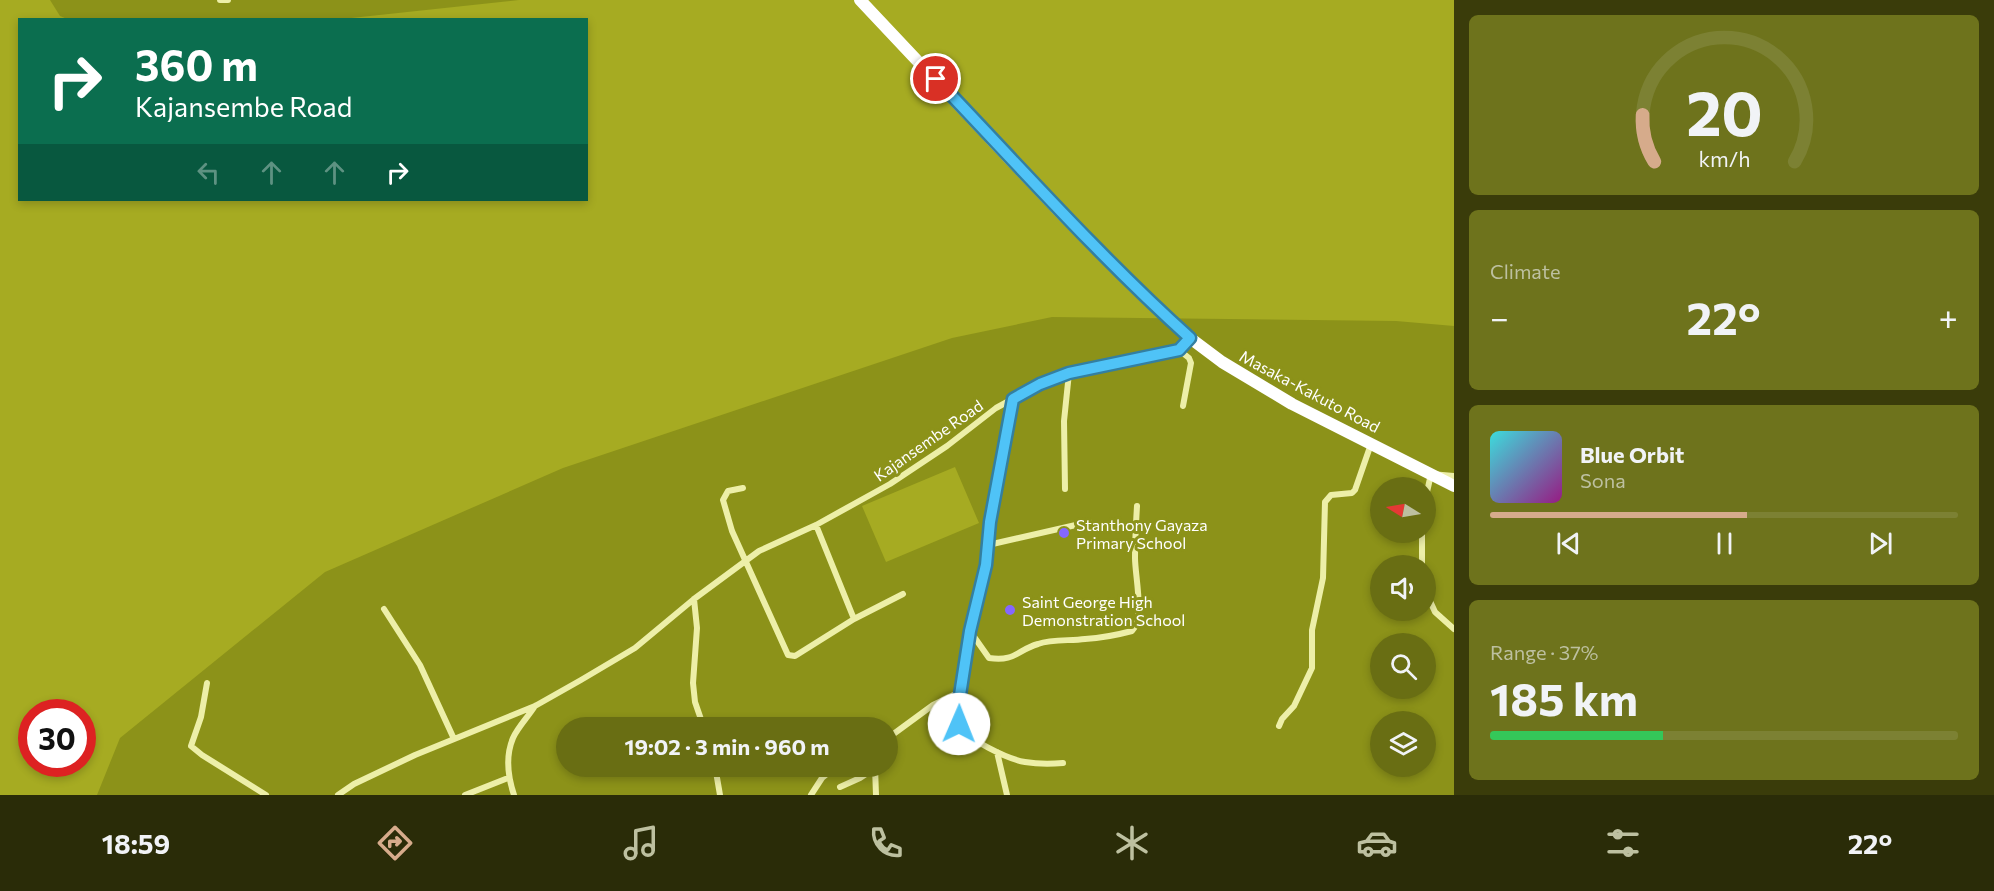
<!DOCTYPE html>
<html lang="en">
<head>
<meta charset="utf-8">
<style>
	body { margin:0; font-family:Commissioner,sans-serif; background:#6e731c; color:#f1f3f6; height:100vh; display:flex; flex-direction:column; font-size:22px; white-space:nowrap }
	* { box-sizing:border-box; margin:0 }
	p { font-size:20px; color:#bdc0a0 }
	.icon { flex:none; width:33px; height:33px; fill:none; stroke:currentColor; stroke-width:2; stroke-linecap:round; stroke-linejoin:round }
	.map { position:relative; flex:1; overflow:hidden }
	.sheet { display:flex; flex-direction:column; gap:15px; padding:15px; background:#3a3c0a; width:540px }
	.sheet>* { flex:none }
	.guide { position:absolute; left:18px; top:18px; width:570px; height:183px; border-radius:0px; box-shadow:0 3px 9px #0003; background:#0b6e4f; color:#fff; overflow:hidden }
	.needle { width:39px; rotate:281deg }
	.fabs { position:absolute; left:1370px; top:477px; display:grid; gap:12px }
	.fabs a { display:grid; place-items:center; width:66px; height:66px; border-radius:50%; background:#696e13; box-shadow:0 3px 9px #0003; font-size:30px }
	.speed { position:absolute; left:18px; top:699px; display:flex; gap:12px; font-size:30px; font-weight:700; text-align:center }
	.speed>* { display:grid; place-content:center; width:78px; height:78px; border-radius:50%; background:#696e13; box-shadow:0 3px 9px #0003; line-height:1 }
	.speed .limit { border:9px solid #d22; background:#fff; color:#111 }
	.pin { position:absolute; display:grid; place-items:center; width:51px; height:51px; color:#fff; margin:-26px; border:3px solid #fff; border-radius:50%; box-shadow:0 2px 6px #0007 }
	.me { position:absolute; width:66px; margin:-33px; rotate:1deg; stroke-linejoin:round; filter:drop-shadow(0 0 4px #0008) }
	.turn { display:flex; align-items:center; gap:21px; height:126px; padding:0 18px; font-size:27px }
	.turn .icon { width:78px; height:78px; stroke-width:2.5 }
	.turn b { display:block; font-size:42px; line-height:51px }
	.lanes { display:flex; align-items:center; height:57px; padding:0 18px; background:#0003; justify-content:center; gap:30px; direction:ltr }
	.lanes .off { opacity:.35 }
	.big { font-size:45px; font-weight:700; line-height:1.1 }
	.sheet .card { flex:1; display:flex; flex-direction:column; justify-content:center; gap:9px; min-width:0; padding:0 21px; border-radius:9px; background:#6e731c }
	.sheet .dial { align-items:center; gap:0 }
	.dial svg { height:156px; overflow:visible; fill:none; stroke:#7c8133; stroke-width:7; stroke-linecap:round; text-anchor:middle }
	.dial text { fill:#f1f3f6; stroke:none }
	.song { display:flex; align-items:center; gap:18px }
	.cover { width:72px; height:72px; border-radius:9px; background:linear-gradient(135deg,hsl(180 70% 55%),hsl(310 70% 35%)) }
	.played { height:6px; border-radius:3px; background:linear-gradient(90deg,#d6ab8b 55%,#7c8133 55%) }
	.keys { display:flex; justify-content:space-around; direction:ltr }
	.heat { display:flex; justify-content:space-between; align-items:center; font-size:33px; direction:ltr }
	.charge { height:9px; border-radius:4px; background:linear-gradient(90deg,#34c759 37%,#7c8133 0) }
	.trip { position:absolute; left:556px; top:717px; width:342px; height:60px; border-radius:30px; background:#696e13; box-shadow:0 3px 9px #0003; font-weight:700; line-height:60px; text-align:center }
	.tabs { display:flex; height:96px; justify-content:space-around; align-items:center; background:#2a2c08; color:#bdc0a0 }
	.tabs .icon { width:42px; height:42px }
	.tabs .selected { color:#d6ab8b }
	.tabs b { font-size:27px; color:#f1f3f6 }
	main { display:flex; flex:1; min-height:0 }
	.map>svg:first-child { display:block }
</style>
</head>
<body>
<main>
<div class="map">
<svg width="1454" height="795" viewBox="0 0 1454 795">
	<rect width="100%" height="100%" fill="#8c9219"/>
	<path fill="#a6ab22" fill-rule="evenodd" d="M0,0H50L60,16L67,19L20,20V200H586V20L342,19L519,0H1454V326L1396,321L1052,317L952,338L563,468L325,572L120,738L97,795H0ZM32,712H82V764H32Z
		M955,467L979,523L886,562L862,506Z"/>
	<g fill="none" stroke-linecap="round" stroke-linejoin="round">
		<path stroke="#edefa8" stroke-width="6" d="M220,0H228
			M1179,350L1189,358L1191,363L1183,406
			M1013,399L990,522L986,565L970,631L957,714C957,718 958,721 959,724C967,740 1008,759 1025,762C1037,764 1051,764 1063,763
			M743,488L728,491L723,500L732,531L788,655L795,656L854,619L903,594
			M1065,489L1064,421L1069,373
			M1425,501L1431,474L1454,476
			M816,525L854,619
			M988,545L1089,522
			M1422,566V532
			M1425,590L1435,612L1454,629
			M694,599L697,628L693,683L695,702L704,728
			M384,609L420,665L454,739
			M970,631L989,658C1015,662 1017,650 1038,644C1052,639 1070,641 1085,639C1101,638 1117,635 1132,631C1145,618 1135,576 1135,558C1135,540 1136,523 1137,506
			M207,683L201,717L191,746L202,755L266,795
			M1279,726L1282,719L1294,706L1312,668V630L1323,578L1325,502L1331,495L1352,493L1355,490L1371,444
			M888,738L933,705L960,692
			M997,752L1007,795
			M715,766L720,795
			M875,767L876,795
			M840,787L860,778L875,768
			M338,795L354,784L415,755L535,706L581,680L635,648L694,599L759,551L816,525L890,484L947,446L996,408L1040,384L1069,373L1121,360L1179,350L1190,338
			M465,795L508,778
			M514,795C508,777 505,757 513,738C518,727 528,717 535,706
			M811,795L822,778L837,766"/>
		<path stroke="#fff" stroke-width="12" d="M860,0L1056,208L1148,300L1190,338L1222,362L1292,404L1454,486"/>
	</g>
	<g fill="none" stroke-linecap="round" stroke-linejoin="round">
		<g stroke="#337fa1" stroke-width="15">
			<path id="route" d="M936,79C1020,167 1100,257 1190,338L1179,350L1069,373L1040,384L1013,399L990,522L986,565L970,631L957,714L959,724"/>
		</g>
		<use href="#route" stroke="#4fc3f7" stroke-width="10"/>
	</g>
	<g fill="#8567ff" stroke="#8c9219" stroke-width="2">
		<circle cx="1064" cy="533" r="6"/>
		<circle cx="1010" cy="610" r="6"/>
	</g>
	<g text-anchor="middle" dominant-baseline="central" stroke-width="6" stroke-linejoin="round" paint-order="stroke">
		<g font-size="16" fill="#fff" stroke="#8c9219">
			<text transform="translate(1310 391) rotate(28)">Masaka-Kakuto Road</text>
			<text transform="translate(928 440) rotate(-35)">Kajansembe Road</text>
		</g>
		<g font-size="16" fill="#fff" stroke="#8c9219" text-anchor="start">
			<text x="1076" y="524">Stanthony Gayaza<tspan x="1076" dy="18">Primary School</tspan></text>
			<text x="1022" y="601">Saint George High<tspan x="1022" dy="18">Demonstration School</tspan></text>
		</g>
	</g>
</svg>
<div class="fabs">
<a><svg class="needle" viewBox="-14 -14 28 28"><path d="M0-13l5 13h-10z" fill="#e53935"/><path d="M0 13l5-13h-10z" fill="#bdc0a0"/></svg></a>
<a><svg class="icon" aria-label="sound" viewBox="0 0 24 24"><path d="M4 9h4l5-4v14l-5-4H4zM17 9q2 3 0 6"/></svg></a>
<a><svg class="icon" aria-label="search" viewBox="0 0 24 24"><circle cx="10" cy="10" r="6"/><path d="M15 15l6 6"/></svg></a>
<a><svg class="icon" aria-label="layers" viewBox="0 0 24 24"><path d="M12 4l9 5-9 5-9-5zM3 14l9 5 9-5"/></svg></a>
</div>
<div class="speed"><div class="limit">30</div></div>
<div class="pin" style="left:936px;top:79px;background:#d93025"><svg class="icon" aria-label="arrive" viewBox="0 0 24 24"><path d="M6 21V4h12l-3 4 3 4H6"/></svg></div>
<svg class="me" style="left:959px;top:724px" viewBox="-20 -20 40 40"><circle r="19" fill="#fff"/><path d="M0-13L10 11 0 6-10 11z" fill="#4fc3f7"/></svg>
<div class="trip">19:02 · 3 min · 960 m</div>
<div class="guide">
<div class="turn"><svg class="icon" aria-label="right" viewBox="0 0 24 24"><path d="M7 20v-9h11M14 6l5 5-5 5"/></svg><div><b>360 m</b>Kajansembe Road</div></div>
<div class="lanes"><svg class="icon off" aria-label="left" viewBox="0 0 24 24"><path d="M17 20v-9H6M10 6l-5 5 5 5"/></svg><svg class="icon off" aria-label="ahead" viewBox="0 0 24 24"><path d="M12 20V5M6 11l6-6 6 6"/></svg><svg class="icon off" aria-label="ahead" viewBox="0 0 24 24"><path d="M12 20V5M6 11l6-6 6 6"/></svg><svg class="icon" aria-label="right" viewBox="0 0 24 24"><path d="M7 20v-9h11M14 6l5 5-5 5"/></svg></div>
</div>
</div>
<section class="sheet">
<div class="card dial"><svg viewBox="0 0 100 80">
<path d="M14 69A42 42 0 1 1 86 69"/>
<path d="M14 69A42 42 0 0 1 8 45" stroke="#d6ab8b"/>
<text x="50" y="56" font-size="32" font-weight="700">20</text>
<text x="50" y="72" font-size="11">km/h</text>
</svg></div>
<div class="card"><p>Climate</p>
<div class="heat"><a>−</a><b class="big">22°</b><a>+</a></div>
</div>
<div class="card">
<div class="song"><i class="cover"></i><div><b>Blue Orbit</b><p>Sona</p></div></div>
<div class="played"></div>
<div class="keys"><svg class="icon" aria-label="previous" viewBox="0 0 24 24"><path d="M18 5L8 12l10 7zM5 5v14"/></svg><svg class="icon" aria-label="pause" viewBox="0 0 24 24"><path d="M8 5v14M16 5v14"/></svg><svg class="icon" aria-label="next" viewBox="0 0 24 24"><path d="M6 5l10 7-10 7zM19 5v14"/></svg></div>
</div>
<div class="card"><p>Range · 37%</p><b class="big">185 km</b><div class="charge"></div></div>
</section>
</main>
<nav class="tabs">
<b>18:59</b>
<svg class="icon selected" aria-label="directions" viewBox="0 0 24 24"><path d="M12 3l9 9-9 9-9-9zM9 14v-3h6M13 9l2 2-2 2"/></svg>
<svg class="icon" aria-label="music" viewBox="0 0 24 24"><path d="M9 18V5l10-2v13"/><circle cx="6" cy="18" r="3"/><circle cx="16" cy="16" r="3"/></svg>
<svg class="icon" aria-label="phone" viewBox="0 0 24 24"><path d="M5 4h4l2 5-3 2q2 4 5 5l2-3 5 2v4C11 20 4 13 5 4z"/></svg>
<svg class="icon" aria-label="climate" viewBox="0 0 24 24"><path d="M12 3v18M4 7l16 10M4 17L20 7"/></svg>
<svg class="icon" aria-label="car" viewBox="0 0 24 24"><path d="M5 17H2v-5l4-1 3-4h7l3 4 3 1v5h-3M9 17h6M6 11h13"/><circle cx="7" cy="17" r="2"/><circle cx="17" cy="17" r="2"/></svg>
<svg class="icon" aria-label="filters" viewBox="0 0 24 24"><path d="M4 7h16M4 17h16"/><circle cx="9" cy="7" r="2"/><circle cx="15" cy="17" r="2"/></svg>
<b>22°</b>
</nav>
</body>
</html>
